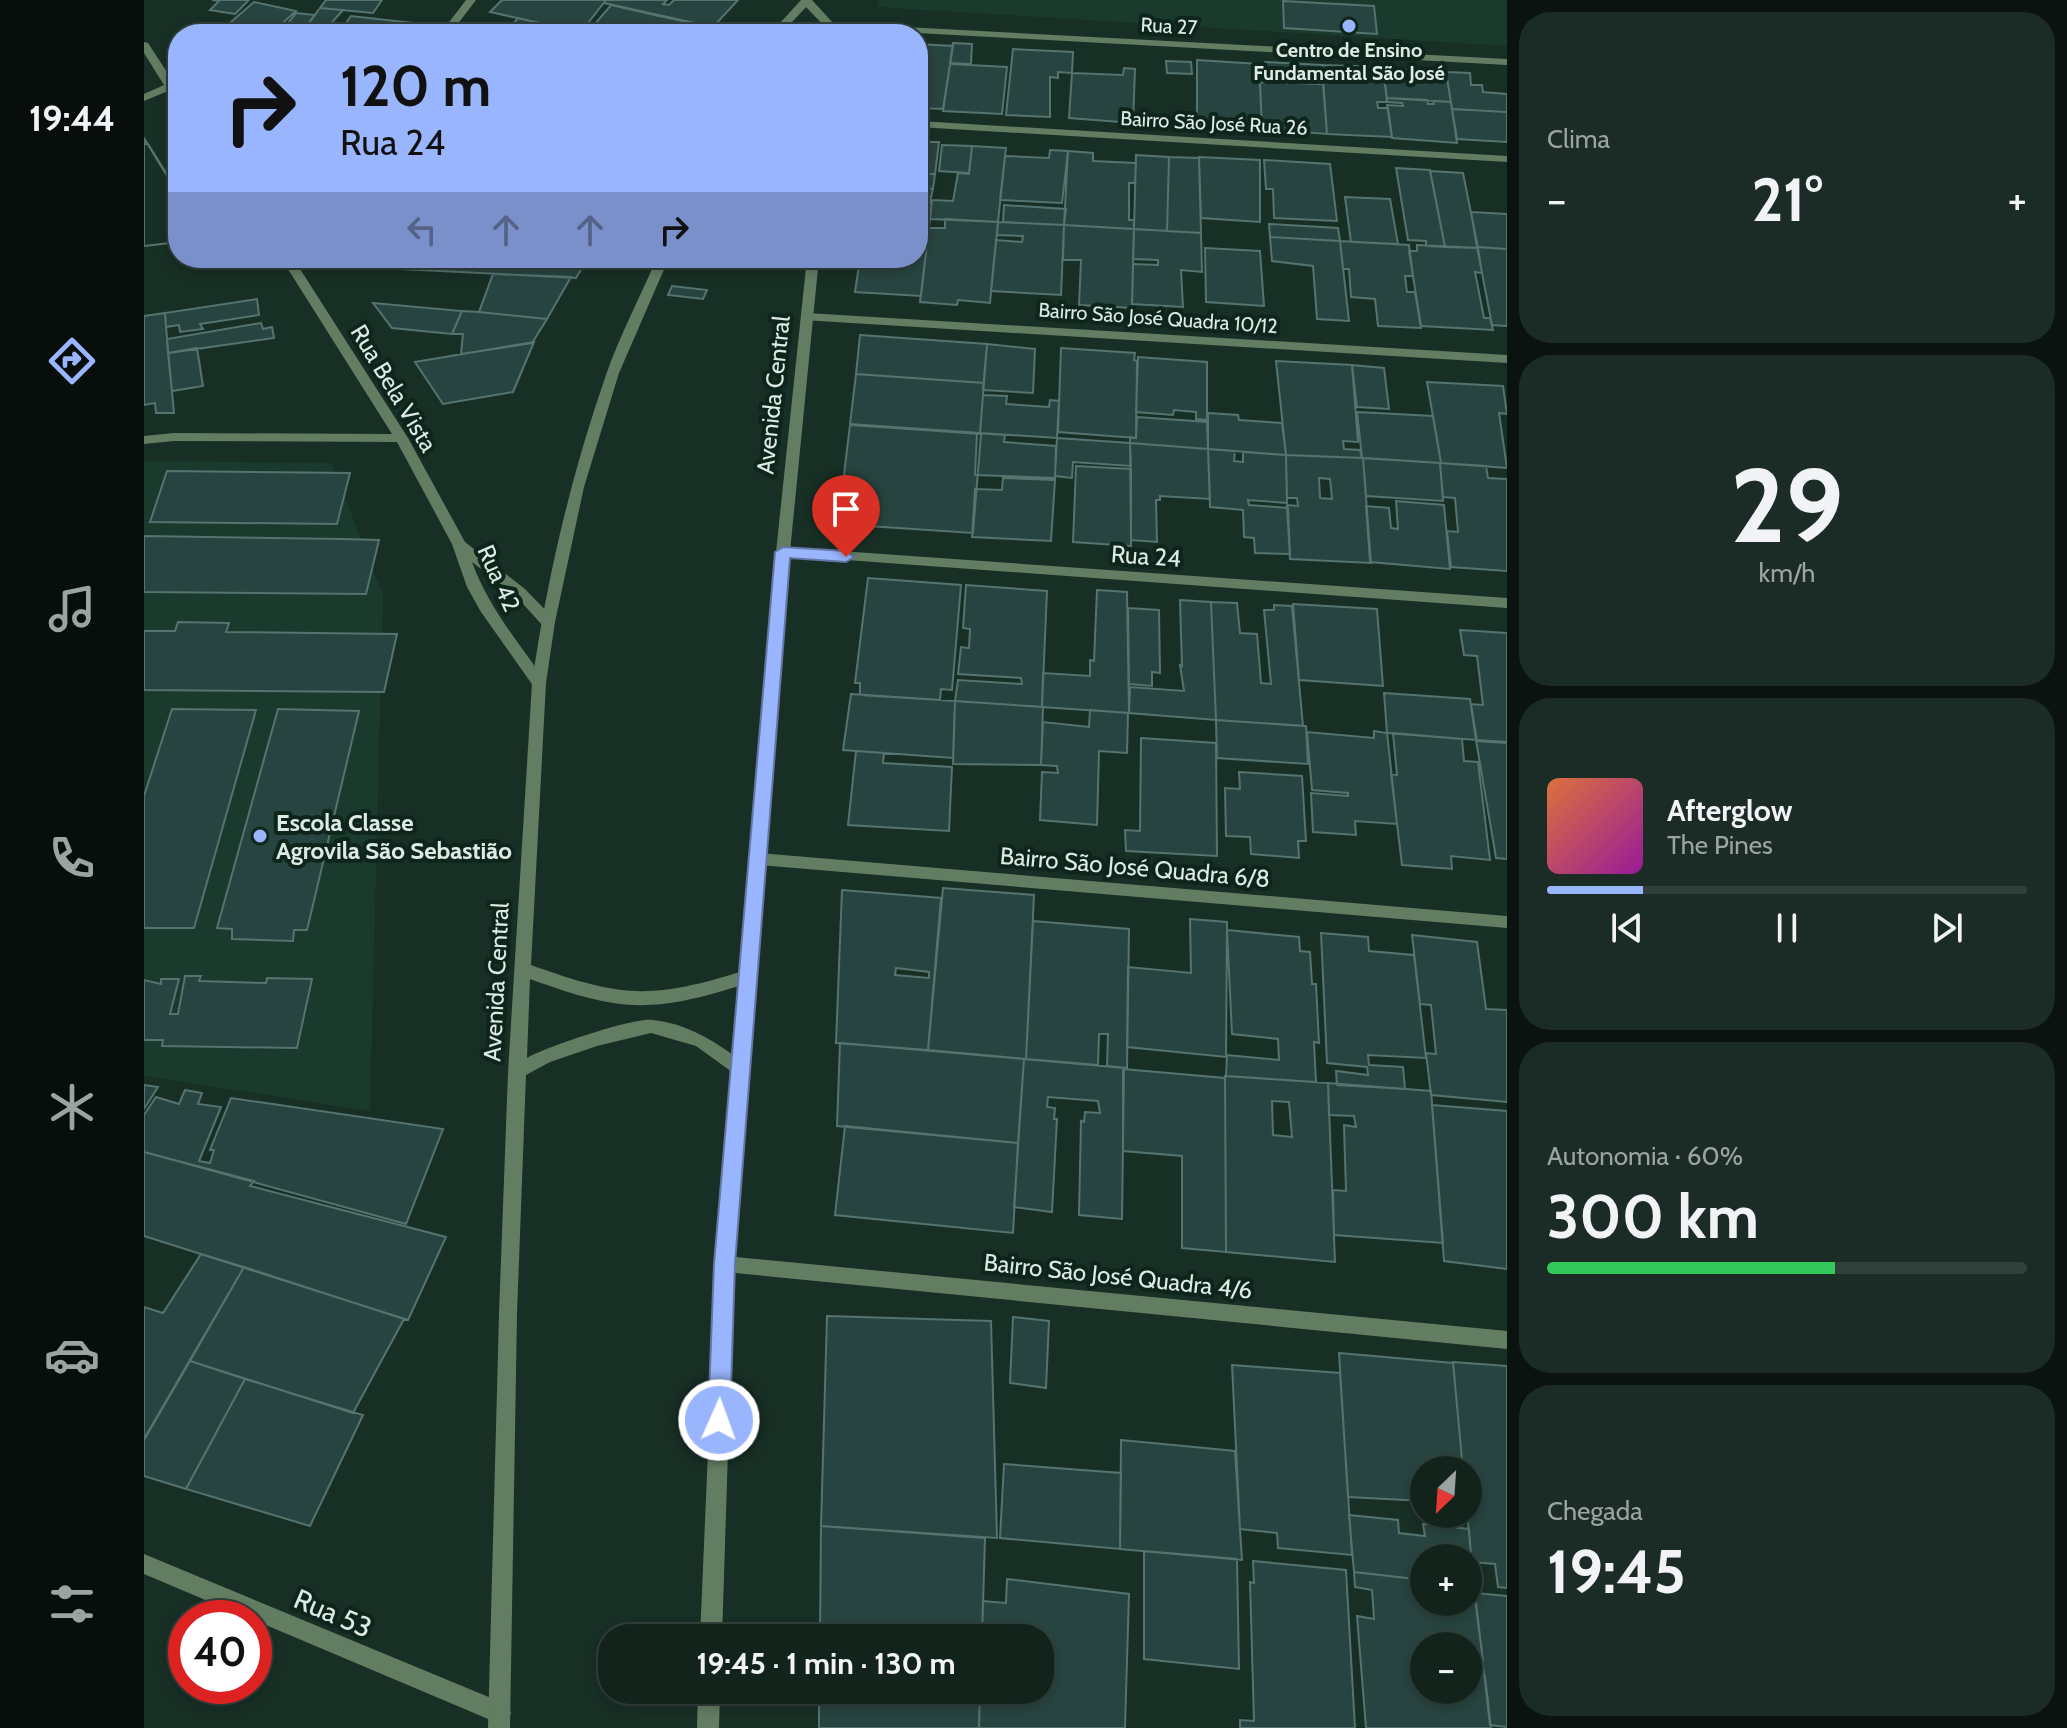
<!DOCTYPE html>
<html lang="pt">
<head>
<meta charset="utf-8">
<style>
	body { margin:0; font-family:Cabin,sans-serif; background:#1b2b25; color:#f1f3f6; height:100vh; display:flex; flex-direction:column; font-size:30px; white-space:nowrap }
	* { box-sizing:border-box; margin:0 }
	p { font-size:26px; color:#9ca4a3 }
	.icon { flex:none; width:44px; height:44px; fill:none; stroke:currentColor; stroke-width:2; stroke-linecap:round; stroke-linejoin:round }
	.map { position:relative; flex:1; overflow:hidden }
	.details { display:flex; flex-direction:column; gap:12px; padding:12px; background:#0a130f; width:560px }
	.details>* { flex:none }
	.banner { position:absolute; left:24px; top:24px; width:760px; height:244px; border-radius:32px; box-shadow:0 4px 12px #0003,0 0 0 2px #31403b; background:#99b5fd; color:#111; overflow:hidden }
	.needle { width:52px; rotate:205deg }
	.fabs { position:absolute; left:1266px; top:1456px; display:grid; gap:16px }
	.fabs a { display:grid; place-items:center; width:72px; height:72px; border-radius:50%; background:#12231c; box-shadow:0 4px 12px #0003,0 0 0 2px #31403b; font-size:40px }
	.speed { position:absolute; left:24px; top:1600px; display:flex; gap:16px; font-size:40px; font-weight:700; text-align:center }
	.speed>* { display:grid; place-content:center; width:104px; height:104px; border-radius:50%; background:#12231c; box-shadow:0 4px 12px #0003,0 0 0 2px #31403b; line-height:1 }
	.speed .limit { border:12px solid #d22; background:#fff; color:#111 }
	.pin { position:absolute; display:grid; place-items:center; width:68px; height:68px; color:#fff; margin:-82px -34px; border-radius:50% 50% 50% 0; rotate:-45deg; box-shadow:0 0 8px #0007 }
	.pin .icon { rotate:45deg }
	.me { position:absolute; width:88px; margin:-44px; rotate:2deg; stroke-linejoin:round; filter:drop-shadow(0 0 6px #0008) }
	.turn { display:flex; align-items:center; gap:28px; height:168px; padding:0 40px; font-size:36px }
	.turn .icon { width:104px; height:104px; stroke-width:2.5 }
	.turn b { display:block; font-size:56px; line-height:68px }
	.lanes { display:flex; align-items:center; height:76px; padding:0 40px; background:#0003; justify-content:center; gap:40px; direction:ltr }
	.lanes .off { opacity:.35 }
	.big { font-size:60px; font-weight:800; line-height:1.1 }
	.details .tile { flex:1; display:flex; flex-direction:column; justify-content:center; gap:12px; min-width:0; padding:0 28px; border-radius:32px; background:#1b2b25 }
	.details .dial { align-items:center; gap:0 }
	.dial b { font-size:104px; line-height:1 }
	.song { display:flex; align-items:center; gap:24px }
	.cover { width:96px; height:96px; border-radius:12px; background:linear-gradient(135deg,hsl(20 70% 55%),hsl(300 70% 35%)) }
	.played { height:8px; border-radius:4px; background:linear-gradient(90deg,#99b5fd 20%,#31403b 20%) }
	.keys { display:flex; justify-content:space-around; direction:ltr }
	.heat { display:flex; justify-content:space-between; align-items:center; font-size:44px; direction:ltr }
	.charge { height:12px; border-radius:6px; background:linear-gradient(90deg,#34c759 60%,#31403b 0) }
	.trip { position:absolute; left:454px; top:1624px; width:456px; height:80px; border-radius:32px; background:#12231c; box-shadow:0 4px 12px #0003,0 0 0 2px #31403b; font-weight:800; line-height:80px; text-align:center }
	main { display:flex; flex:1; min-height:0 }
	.dock { display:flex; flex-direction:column; width:144px; justify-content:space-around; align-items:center; background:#070e0b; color:#9ca4a3 }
	.dock .icon { width:56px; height:56px }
	.dock .selected { color:#99b5fd }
	.dock b { font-size:36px; color:#f1f3f6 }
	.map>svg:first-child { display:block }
</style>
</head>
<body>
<main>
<nav class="dock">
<b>19:44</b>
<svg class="icon selected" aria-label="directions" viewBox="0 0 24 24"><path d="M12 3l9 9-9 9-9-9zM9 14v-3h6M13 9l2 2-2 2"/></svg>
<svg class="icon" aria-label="music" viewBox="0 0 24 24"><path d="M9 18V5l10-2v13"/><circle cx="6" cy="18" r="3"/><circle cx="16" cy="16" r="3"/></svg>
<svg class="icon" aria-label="phone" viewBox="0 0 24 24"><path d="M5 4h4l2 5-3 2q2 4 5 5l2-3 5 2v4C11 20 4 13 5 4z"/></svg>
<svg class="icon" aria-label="climate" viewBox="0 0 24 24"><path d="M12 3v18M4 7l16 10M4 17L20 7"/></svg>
<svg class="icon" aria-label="car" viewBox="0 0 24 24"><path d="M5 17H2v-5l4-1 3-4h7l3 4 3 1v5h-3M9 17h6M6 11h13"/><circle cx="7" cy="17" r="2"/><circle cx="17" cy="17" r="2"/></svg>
<svg class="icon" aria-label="filters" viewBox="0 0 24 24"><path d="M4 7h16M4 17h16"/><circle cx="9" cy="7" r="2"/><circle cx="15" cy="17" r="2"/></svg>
</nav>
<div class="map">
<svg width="1363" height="1728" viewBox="0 0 1363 1728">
	<rect width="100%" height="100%" fill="#182f25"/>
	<path fill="#1a3a2d" d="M735,0H1363V46L733,7Z
		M0,461L188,463L239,596L226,1111L0,1076Z"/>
	<path fill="#284440" stroke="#55736f" stroke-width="2" fill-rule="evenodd" d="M68,0H105L91,14L66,10L75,1Z
		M182,0H238L229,13L176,8Z
		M358,0H462L437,32L346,12Z
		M523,0L519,4L525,5L530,0H594L569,27L460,3L462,0Z
		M1139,1L1230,6L1233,34L1140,28Z
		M110,2L152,11L126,34H73Z
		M467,5L515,16L572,28L568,34L444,32Z
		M176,8L199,10L182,29L196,31L207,16L270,23L262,34H156Z
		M152,13L171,15L156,34H135Z
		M374,18L400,24L395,30L416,34H360Z
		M809,43L828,44L827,64L806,63Z
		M774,44L809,46L799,109L774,108Z
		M869,49L929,52L928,73L914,72V78L906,77V117L862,115Z
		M1053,60L1115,64L1118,127L1053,124Z
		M1022,61L1047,62L1048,74L1023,73Z
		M1121,62L1178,65L1179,81L1122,78Z
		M806,64L863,67L858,114L799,111Z
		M1178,65L1239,67L1243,102H1233L1234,108H1244L1248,137L1183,134Z
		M980,68L991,69L989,123L925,118L928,73L979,75Z
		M1239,69L1302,72L1307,102L1243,98Z
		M1302,72L1326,73L1327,85H1338L1339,92L1363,94V112L1308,109Z
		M1116,82L1179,84L1183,134L1118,129Z
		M1243,98L1283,100L1284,104H1290L1289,101L1307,102L1313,143L1248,138L1243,105L1259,106L1258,103L1243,102Z
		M1308,109L1363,112V142L1313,139Z
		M0,138L34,194V242L0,246Z
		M774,142H795L791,174H774Z
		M0,144H4L34,192V242L0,246Z
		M798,145L828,146L825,173L795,171Z
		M828,146L862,148L854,222L786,219L788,200L809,201L814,173L825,174Z
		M906,150L924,151L918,203L856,200L861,156L905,158Z
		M924,151L949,153V161L992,163L991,183H985V220H990V229L920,225Z
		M992,155L1025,157L1023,231L990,229Z
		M1025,157L1055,158L1057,233L1023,231Z
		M1055,157L1116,160V222L1057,218Z
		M1120,160L1186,164L1193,221L1130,218L1129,189H1122Z
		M1252,168L1286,170L1301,247L1282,246V241L1264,240Z
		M1286,171L1319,173L1334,248L1301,247Z
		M774,174H791L789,189L774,188Z
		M774,188L789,189L782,218H774Z
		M1201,197L1246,199L1254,244L1207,242Z
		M860,205L922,209L920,225L859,222Z
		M1327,212L1363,214V249L1333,247Z
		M774,218L786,219L777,296L711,292L716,258H774Z
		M801,219L854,222L846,303L814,300L813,305L776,302L785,228H801Z
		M854,222L920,225L917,295L847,291L852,240L878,242L879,236L853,235Z
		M1125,224L1194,228L1196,241L1126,237Z
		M920,225L990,229L988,308L935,305L937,260H919Z
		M990,229L1057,233L1058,272L1037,270L1039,307L988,304L989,264L1014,265V260L989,259Z
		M1126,237L1196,241L1205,321L1173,319L1169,266L1128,261Z
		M1196,241L1265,245L1269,276H1261L1263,292H1271L1277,328L1234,326L1231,299L1207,297L1205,269H1199Z
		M1273,245L1334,248L1338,273L1331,272L1340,318H1346L1349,330L1277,326L1265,251H1273Z
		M1333,247L1363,249V326L1348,325Z
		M1061,248L1116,251L1120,306L1062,302Z
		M201,258H444L432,278L198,266Z
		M349,274L427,277L403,319L335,312Z
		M528,286L563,290L559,299L524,295Z
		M113,299L115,315L56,324L59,329L36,332L35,325L22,327L21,313Z
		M229,303L318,311L308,334L248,328Z
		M318,311L335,312L403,319L388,343L317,354L319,334H308Z
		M21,313L23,339L30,413H12L11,403L0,405V316Z
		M117,323L119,329L128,327L130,338L24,353L23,339Z
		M716,335L843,344L840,383L712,374Z
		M390,342L369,392L299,404L271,362Z
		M843,344L891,349L889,393L839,390Z
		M53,348L59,386L28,391L24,353Z
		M917,348L991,353L990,360L993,361L992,438L914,432Z
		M994,357L1063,362V420L1052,419V412L1030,410L1029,415L992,412Z
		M1132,361L1208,365L1214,442L1199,441L1200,449L1216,450L1218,458L1142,455Z
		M1208,365L1240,368L1245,409L1213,407Z
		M712,374L840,383L836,433L706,424Z
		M1283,382L1359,386L1363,414L1355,413L1363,468L1297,463Z
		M839,395L863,396L862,404L905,407L906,400L915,401L913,438L836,433Z
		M1213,412L1289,416L1297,463L1218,458Z
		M1064,413L1094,415L1095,420L1138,423L1142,455L1064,449Z
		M993,417L1063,422L1064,449L986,443V437L992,438Z
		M706,425L837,434L829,533L694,524Z
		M833,433L861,435L860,442L912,446L911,478L831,475Z
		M913,438L986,443L987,466L929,462L928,478L911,476Z
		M986,443L1064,449L1066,499L1016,496V500H1012L1013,542L987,540Z
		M1064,449L1091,451L1090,461L1099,462V452L1142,455L1143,503L1104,500L1105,505L1144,508L1146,554L1111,553L1110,538L1100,537L1099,510L1066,507Z
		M1142,455L1219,458L1227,563L1146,559L1143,505L1154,506L1153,498H1143ZM1175,478L1186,479L1188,499L1176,498Z
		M1219,458L1296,463L1299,501L1222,496Z
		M1296,463L1342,466L1344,478L1363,479V571L1307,567L1303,531L1314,532L1311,498L1299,497Z
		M932,466L987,469V546L929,542Z
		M23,471L206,473L193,524L6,522Z
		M859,478L911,480L907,541L828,537L831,489L858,490Z
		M1252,501L1300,505L1306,569L1226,562L1222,506L1245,508L1247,528L1254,529Z
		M0,536L199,539L235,540L222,594L0,592Z
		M724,578L817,585L808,690L797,689L796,700L716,695V683H711Z
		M822,585L903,591L898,707L811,701L814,680L878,684L877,678L814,674L817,647L825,648L826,629L819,628Z
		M953,590L983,592L985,713L898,707L899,673L946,676V660L950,661Z
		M1036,600L1067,602L1072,720L985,713L986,687L1040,691L1036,665L1038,666Z
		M1067,602L1093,603L1096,633L1113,634L1117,683L1127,684L1120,610H1130V605L1148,606L1159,726L1072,720Z
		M1149,604L1233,609L1239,686L1155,680Z
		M984,608L1015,610L1016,673L1008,672V686L985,684Z
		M34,622L85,623L82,632L253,634L240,692L0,690V631H31Z
		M1316,630L1363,633V743L1333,741L1327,704L1339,705L1333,656L1320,655Z
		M1240,693L1326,699L1332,740L1243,733Z
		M707,694L811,701L809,758L699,750Z
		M811,701L899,707L897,765L809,764Z
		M28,709L112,710L50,928H0V796Z
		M134,709L215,711L163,930H150L149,941L88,939V929L73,928Z
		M946,710L984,713L983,753L955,751L953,825L896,820L898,772L914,773L913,766L897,765L899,722L945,727Z
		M1072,720L1162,726L1164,764L1073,758Z
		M1230,731L1243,733L1253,824L1211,821L1212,835L1169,832L1167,793L1204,796V793L1168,790L1163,732L1230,738Z
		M1249,733L1318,739L1320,761L1334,762L1346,860L1307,856L1308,869L1258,865L1247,774L1253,775Z
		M997,738L1072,743L1073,856L982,851L981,830L996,831Z
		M1332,740L1363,742V859L1352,858Z
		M712,751L740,753L739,763L808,767L805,831L704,825Z
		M1095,772L1158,776L1162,841H1154L1155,858L1107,854L1106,837L1082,836L1081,788L1096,789Z
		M799,888L890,895L882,1059L784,1050Z
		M698,890L797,898L784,1050L692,1043ZM752,968L785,972V978L751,975Z
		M1046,919L1083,922L1082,1057L983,1047L984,967L1047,973Z
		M889,921L985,929L983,1068L963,1066L964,1034H955L954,1065L882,1059Z
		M1083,930L1155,937L1156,951L1166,952L1168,984H1172L1175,1043L1170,1042L1172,1082L1082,1076L1083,1055L1135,1060L1134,1039L1088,1034Z
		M1177,933L1224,937L1225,951L1270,955L1282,1058L1224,1055L1225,1065L1259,1067L1261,1089L1193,1085L1192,1071L1224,1075L1223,1067L1183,1063Z
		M1268,935L1333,942L1342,1009L1363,1010V1102L1287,1095L1282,1053L1292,1054L1287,1005L1276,1004Z
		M41,976H57L55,981L122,983L123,978L168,979L153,1048L18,1046L19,1040H0V980L17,984V979H35L26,1014H34Z
		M696,1043L880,1059L874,1143L693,1126Z
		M880,1059L980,1068L978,1219L935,1215L937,1121L940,1122L941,1112L956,1113L954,1101L904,1097L903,1107L911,1108L910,1119H913L908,1212L870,1207Z
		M979,1069L1081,1078L1082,1252L1038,1248V1156L979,1151Z
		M1081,1076L1184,1083L1191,1262L1082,1252ZM1128,1101L1145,1102L1148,1137L1129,1135Z
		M1184,1083L1287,1091L1299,1243L1190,1235L1189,1190L1202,1191L1200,1125L1212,1127L1210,1116L1185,1115Z
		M0,1085L14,1087L0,1109Z
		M41,1090L58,1093L54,1104L77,1107L55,1161L66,1163L70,1150H66L87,1098L299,1129L262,1224L0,1152V1115L12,1097L35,1104Z
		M1288,1105L1363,1111V1269L1300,1261Z
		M701,1126L874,1143L869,1233L691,1215Z
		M0,1152L110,1181L106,1186L302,1237L264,1320L0,1236Z
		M57,1254L100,1267L0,1439V1307L19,1313Z
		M100,1267L260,1319L209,1413L46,1361Z
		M683,1316L847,1321L853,1538L677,1526Z
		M869,1317L905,1321L902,1388L866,1383Z
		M1195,1353L1309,1363L1319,1470H1280V1501L1204,1497Z
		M46,1361L101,1379L42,1489L0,1476V1440Z
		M1309,1362L1363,1366V1588L1354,1587L1351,1564L1328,1562L1323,1514L1324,1470H1319Z
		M1088,1365L1196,1373L1208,1555L1134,1548L1133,1533L1096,1529Z
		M101,1379L219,1415L166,1526L42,1489Z
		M977,1440L1091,1451L1098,1560L976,1549Z
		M860,1464L977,1473L976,1549L856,1538Z
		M1205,1515L1254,1520L1255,1533L1281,1536L1279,1524L1325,1529L1329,1584L1324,1583V1558H1280V1580L1210,1572Z
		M677,1526L841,1538L838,1638H676Z
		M1000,1551L1093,1559L1095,1669L1000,1659Z
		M1109,1561L1202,1570L1211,1728H1096V1720L1110,1721L1106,1582L1110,1583Z
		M1210,1572L1280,1580V1602H1324V1583L1329,1584L1339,1660L1324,1659V1646H1280V1690H1324V1675L1341,1676L1347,1728H1222L1213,1616L1230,1619L1228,1590L1211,1587Z
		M863,1579L985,1594L981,1728H835L836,1690H896V1638H838L839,1601L862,1603Z
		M1331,1593L1363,1596V1727L1346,1725Z
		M675,1690H836L835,1728H675Z"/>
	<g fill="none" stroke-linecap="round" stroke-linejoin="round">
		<path fill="#637d62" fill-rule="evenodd" d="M322,0H332L306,34H296Z
			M686,23L1363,59V65L682,28V24Z
			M0,42L4,43L34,89V101L30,100L24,91L0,101V94L20,85L0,53Z
			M774,121L1363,156V162L774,127Z
			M137,258H149L264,438L321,542L381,589L409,618L411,622L409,626H399L371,595L328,562C344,606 373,641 400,679L402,683L400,687H390L337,612L323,587L308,544L253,442L30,441L0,444V436L30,433L248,434Z
			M663,313L1363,355V363L659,320L657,317Z
			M639,547L1363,598V608L634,555L632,552Z
			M615,853L1363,916V928L615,865L609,863L607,859L609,855Z
			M581,1256L1363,1331V1349L581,1272L574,1270L572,1264L574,1258Z
			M0,1554L364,1705L367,1713L364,1721L356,1724L110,1620V1618H104L0,1574Z"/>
		<path fill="#637d62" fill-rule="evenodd" d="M657,0H668L690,24L692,34H682L681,27L662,7L637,34H626Z
			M513,258H525L475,373L440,487L411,622L402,683L387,965C476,997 505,1000 596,972L632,552L663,258H675L646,552L590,1264L578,1638H556L572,1264L588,1072L552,1046L507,1033L453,1046L406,1062L382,1075L373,1314L366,1728H344L355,1314L364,1072L388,683C403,578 427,475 462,375C476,335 496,297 513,258ZM386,979C474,1011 505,1014 595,986L589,1055C566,1038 539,1023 509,1020C490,1017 402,1047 383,1058Z
			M554,1690H576L575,1728H553Z"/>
	</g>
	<path fill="#99b5fd" stroke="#6376a4" stroke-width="2" d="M639,547L702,551L710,557L702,562L646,558L591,1264L586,1420L583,1427L575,1430L567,1427L564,1420L570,1264L631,552Z"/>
	<g fill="#99b5fd" stroke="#0e251c" stroke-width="3">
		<circle cx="1205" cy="26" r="8"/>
		<circle cx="116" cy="836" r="8"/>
	</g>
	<g text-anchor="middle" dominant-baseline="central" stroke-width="8" stroke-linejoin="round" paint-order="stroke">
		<g font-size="20" fill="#ddebe4" stroke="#0e251c">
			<text transform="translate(1025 26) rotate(3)">Rua 27</text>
			<text transform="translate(1070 123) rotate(3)">Bairro São José Rua 26</text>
			<text transform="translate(1014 318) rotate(4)">Bairro São José Quadra 10/12</text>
		</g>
		<g font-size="20" font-weight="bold" fill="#ddebe4" stroke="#0e251c">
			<text x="1205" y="50">Centro de Ensino<tspan x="1205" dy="23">Fundamental São José</tspan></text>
		</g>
		<g font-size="24" fill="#ddebe4" stroke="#0e251c">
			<text transform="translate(250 388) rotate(59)">Rua Bela Vista</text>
			<text transform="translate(629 395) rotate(-84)">Avenida Central</text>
			<text transform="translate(1002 556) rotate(4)">Rua 24</text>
			<text transform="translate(355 578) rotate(66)">Rua 42</text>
			<text transform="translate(991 867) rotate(5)">Bairro São José Quadra 6/8</text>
			<text transform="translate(352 982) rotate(-87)">Avenida Central</text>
			<text transform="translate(974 1276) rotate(6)">Bairro São José Quadra 4/6</text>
		</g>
		<g font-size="24" font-weight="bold" fill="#ddebe4" stroke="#0e251c" text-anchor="start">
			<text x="132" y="822">Escola Classe<tspan x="132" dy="28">Agrovila São Sebastião</tspan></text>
		</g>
		<g font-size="28" fill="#ddebe4" stroke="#0e251c">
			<text transform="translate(189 1613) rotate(23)">Rua 53</text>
		</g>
	</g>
</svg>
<div class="fabs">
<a><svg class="needle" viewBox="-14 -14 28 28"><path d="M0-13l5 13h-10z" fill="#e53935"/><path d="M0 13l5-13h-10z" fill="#9ca4a3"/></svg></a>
<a>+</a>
<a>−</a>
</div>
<div class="speed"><div class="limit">40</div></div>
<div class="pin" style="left:702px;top:557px;background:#d93025"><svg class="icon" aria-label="arrive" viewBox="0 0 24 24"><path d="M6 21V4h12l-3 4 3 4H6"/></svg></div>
<svg class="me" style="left:575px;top:1420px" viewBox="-20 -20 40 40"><circle r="17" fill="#99b5fd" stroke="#fff" stroke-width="3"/><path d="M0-11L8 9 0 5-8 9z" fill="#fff"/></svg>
<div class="trip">19:45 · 1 min · 130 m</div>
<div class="banner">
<div class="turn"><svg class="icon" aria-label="right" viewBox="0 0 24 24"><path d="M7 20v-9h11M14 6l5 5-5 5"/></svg><div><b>120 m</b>Rua 24</div></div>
<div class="lanes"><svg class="icon off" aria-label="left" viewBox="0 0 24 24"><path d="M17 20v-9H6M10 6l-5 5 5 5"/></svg><svg class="icon off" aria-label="ahead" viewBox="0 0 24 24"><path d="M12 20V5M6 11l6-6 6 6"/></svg><svg class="icon off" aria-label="ahead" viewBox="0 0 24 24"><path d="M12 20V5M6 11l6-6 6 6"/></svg><svg class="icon" aria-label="right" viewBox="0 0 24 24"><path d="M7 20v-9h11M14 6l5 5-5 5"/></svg></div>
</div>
</div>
<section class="details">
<div class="tile"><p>Clima</p>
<div class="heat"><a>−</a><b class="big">21°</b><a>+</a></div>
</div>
<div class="tile dial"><b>29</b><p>km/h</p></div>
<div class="tile">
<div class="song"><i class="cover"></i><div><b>Afterglow</b><p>The Pines</p></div></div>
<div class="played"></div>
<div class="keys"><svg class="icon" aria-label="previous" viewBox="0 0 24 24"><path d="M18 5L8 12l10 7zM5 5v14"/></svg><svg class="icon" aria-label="pause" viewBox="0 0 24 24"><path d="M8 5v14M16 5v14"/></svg><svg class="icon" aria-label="next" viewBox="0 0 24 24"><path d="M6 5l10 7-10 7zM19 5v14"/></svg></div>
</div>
<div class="tile"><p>Autonomia · 60%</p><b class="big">300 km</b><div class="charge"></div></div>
<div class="tile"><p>Chegada</p><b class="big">19:45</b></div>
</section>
</main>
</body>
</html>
